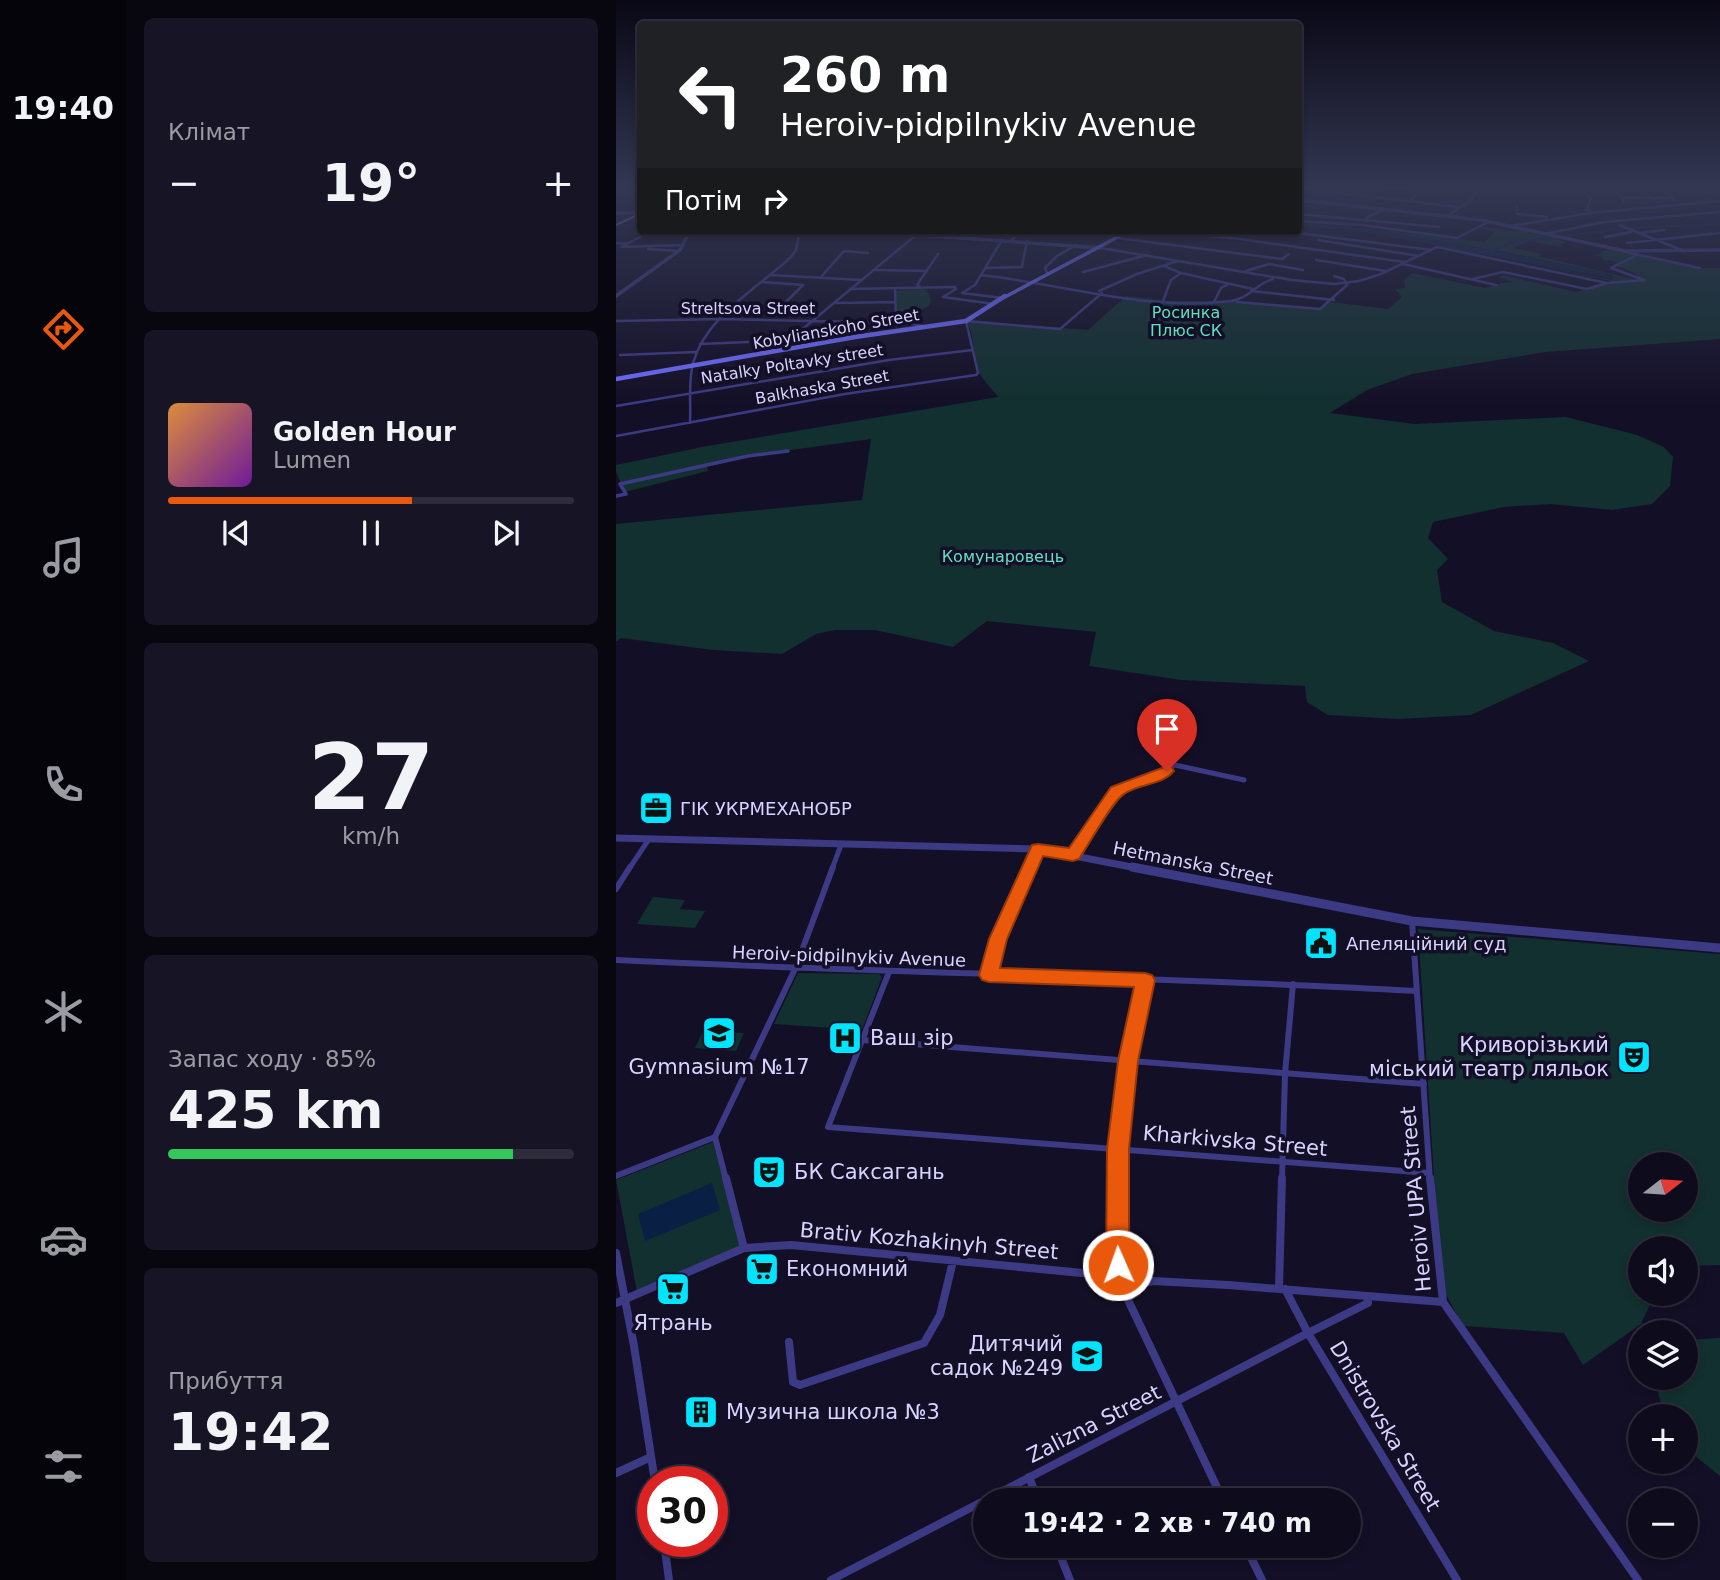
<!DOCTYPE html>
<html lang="uk">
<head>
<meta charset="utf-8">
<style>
	body { margin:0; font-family:"DejaVu Sans",sans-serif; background:#171425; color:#f1f3f6; height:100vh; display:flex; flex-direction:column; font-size:26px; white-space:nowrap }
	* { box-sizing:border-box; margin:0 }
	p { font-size:23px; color:#9b9ba3 }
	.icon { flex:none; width:38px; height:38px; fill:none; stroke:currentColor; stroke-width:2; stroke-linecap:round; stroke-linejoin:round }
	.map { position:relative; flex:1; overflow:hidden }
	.side { display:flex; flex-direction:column; gap:18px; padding:18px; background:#08060f; width:490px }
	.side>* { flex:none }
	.hud { position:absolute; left:21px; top:21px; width:665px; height:214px; border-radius:7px; box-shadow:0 4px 10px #0003,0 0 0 2px #2e2b3b; background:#202124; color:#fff; overflow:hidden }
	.needle { width:46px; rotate:73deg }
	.tools { position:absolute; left:1012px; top:1152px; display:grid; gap:14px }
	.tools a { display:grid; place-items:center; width:70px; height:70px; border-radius:50%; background:#0e0b1c; box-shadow:0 4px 10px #0003,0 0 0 2px #2e2b3b; font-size:35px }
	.speed { position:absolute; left:21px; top:1466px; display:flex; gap:14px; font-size:35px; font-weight:700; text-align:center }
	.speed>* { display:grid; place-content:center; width:91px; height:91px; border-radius:50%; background:#0e0b1c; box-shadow:0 4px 10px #0003,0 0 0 2px #2e2b3b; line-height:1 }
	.speed .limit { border:10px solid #d22; background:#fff; color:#111 }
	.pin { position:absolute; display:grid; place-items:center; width:60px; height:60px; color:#fff; margin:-72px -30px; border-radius:50% 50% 50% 0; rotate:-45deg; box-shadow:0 0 7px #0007 }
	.pin .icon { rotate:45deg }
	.me { position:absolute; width:77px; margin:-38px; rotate:358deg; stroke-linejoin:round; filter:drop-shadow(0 0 5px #0008) }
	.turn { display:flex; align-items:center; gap:24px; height:147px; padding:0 28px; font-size:32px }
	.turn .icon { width:91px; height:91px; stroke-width:2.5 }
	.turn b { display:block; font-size:49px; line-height:60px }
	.then { display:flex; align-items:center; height:66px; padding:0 28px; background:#0003; gap:14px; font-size:26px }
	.big { font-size:52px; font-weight:700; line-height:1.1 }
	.side .tile { flex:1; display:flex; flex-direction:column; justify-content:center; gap:10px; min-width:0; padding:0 24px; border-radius:10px; background:#171425 }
	.side .dial { align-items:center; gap:0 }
	.dial b { font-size:91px; line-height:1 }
	.song { display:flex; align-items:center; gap:21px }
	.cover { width:84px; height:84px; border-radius:10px; background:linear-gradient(135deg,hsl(30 70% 55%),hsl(280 70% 35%)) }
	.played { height:7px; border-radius:4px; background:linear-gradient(90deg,#ea580c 60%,#2e2b3b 60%) }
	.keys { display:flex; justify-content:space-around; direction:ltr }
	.heat { display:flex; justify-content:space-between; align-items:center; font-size:38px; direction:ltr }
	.charge { height:10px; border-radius:5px; background:linear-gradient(90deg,#34c759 85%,#2e2b3b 0) }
	.trip { position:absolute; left:357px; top:1488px; width:388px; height:70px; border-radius:35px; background:#0e0b1c; box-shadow:0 4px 10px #0003,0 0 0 2px #2e2b3b; font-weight:700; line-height:70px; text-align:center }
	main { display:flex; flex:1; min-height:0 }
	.dock { display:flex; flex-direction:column; width:126px; justify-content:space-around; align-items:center; background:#06040b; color:#9b9ba3 }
	.dock .icon { width:49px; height:49px }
	.dock .selected { color:#ea580c }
	.dock b { font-size:32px; color:#f1f3f6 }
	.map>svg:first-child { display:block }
</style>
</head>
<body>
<main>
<nav class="dock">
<b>19:40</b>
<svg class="icon selected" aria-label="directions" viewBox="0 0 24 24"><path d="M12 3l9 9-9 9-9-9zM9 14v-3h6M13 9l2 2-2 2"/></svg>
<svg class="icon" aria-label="music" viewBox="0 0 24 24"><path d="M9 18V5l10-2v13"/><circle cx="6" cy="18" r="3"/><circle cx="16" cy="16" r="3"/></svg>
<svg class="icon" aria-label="phone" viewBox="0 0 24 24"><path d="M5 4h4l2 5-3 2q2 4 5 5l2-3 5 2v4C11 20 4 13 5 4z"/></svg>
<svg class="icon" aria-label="climate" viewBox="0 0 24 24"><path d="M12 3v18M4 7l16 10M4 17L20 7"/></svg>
<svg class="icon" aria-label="car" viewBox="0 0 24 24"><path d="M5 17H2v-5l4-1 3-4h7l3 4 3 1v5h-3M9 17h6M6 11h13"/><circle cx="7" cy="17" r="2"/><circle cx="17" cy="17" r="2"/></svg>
<svg class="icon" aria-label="filters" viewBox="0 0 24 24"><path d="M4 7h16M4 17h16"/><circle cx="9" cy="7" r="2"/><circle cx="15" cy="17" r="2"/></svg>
</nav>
<section class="side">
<div class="tile"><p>Клімат</p>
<div class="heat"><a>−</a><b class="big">19°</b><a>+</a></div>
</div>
<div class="tile">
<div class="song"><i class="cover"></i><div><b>Golden Hour</b><p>Lumen</p></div></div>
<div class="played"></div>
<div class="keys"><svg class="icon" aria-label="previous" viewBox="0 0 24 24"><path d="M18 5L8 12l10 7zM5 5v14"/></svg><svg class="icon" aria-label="pause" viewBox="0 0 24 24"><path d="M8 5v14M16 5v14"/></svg><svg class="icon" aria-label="next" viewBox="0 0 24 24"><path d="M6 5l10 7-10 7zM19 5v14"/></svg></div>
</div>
<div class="tile dial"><b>27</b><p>km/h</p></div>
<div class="tile"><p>Запас ходу · 85%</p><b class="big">425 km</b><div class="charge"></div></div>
<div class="tile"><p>Прибуття</p><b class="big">19:42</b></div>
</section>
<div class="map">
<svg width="1104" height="1580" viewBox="0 0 1104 1580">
	<rect width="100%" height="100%" fill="#130f26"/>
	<path fill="#12302f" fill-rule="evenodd" d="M683,221L868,242L880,232L863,228L867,227L903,232L888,226L951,242L944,244L946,247H944L914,241L897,248L926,254L923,256L1025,281L1028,279L1018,275L1021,274L998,265L1001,262L984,259L987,257L978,256L993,249L1083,268H1104V339L930,352L796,374L751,390L714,413L799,424L950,417L1021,435L1048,447L1057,457L1054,486L1036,504L996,510L935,504L888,507L817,522L812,538L832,559L821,570L826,602L878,631L937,643L973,661L855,715L783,719L712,715L691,702L689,686L565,680L473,666L480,632L371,621L337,647L259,630H219L200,634L166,654L97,650L5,638L0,642V524L246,500L255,439L132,456L91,466L92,471L9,492L0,472V465L91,446L382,397C376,388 366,380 362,370C356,355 359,332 350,321L472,330L510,296L555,301H617L704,309L714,302L772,309L786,297L779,289L789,288L788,280L796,273L869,288L885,283L898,282L882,277L887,275L960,292L995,281L890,258L822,247L826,245L996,280V275L988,273L879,250L768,231Z
		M306,289L311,290L315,301L313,306L281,320L280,291Z
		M37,897L69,900L64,909L89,911L79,928L21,924Z
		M802,929L1104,954V1265L1069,1266V1248H1024V1293H1036L1037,1298L1025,1324L967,1365L948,1333L847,1326L825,1285ZM1024,1164H1069V1209H1024Z
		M182,973L263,974L266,977L246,1030L158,1024Z
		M87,1031L128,1033L120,1051L79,1048Z
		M97,1142L126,1247L21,1292L0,1180Z
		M1104,1338V1476L1069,1448V1416H1048L1039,1379L1069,1377V1340Z"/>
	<path fill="#0a1f44" d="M683,223C786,228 887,253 988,273L999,279L740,230L683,226Z
		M96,1183L104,1210L29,1241L22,1214Z"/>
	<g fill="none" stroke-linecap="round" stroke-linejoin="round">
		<path stroke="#0a1f44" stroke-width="2" d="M1014,228L1104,224
			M948,236L1008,229
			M877,250L900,241L939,238"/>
		<path stroke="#3d3a85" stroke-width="2.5" d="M742,185L803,191
			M840,185L862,186
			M912,185L915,187
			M960,185L975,198L971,209L974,213
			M993,185L1007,198V203
			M1018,185L1035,198
			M1043,185L1058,200
			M682,188L842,207
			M0,190H24
			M1079,194L1096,193L1086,185
			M1007,198H1057
			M795,200L811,185
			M901,207V214L931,217
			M682,214L823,227
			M832,216L856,199L862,185
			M750,218L769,209
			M682,221L746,225L841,238L874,221
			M1003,225L1068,251
			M895,226L974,213L1104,201
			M541,231L624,239L788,262
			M667,231L815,250
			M459,232L504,236
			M1023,233L1048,230
			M929,234L988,222L1104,212
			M317,236L325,231
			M989,237L1015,232
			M501,238L666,259L673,254
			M386,240L359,285L346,293L387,298
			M396,240L404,232L420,231
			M702,240L803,256
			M0,243L11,244
			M1011,243L1104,233
			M11,244L6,247L68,245
			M11,244L35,231
			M485,248L676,280L718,284L743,281L765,274L821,247L991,283
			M32,249L63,251
			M1005,251L1084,268
			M700,260L770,271
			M787,264L880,285
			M548,266L565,273L637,289
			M369,268L406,267L411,241
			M260,270L310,271
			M630,271L653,264L687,270
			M467,272L531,255
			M431,273L429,268L441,256L460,245
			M154,275L245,280
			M365,275C447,284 532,312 615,301C632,299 641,283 657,279
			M205,277L228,251L252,253
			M857,279L887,272L971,289L991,283L1028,280L995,268L1021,255
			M146,282L187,285L167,305L188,307
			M339,287L340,289L327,297L378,304
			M305,288L301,285L322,254
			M234,289L339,287
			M279,289L280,318L284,322
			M483,291L521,274L562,261
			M635,291L718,300
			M547,301L555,280L565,273
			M598,302L605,288L613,284
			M621,302L704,309L731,285L728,279L718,276
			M218,303L279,302
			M0,321L105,319L292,323L306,326
			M350,321L444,329L486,293
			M84,344L132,342
			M160,351L300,235
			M4,355L80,352
			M0,406L273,360L356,350
			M74,423C75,403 72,382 77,363C90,316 141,289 175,257L180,250L183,235L190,231
			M0,436L229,394L360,375L362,373L350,321"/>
		<path stroke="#3d3a85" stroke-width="3.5" d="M0,496L10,494L4,484L132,456L172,451"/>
		<path stroke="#3d3a85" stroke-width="5" d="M457,855L501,790L508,787L559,765L628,780
			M13,869L33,839
			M216,869L225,845
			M413,869L422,849"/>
		<path stroke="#3d3a85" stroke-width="6" d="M0,889L14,867
			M796,921L814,1180
			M0,960C267,973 534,976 800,991
			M273,972L212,1127L813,1173
			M373,975L382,939L414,867
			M246,1040L808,1084
			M99,1137L179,969L217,867
			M99,1137L110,1180
			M0,1176L99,1137
			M502,1180C502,1112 515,1046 529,980
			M666,1180L669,1074L677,984"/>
		<path stroke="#3d3a85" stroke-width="8" d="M110,1178L128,1248
			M502,1178L501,1265L513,1302L607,1500
			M814,1178L827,1302L1022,1580
			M0,1253L18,1346L39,1482
			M663,1288L666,1178
			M669,1289L692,1333L841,1580
			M0,1303L128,1248L175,1245L487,1275L518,1285L537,1281L612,1285L827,1302
			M173,1342L177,1382L184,1385L308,1343L324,1315L337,1261
			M0,1473L35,1457
			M413,1477L422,1500
			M48,1542L53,1580
			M440,1545L454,1580
			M629,1545L646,1580
			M215,1580L692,1333L752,1303L751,1297"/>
		<path stroke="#3d3a85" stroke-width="3.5" d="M682,200L865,220L1009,251L1104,250
			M0,213H24
			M248,231L485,248
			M0,296L64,250L74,231"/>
		<path stroke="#3d3a85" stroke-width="7" d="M0,838L422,849L526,869"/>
		<path stroke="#3d3a85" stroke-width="9" d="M516,867L796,921L1104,948"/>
		<path stroke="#6f6bff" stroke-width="3.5" d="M387,298L513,231"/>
		<path stroke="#6f6bff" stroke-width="4.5" d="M0,379L239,337L350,321L389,296"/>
		<path fill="#c25bff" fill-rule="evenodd" d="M23,213H24V215L0,226V224Z"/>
	</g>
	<linearGradient id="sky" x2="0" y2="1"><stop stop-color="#0a0815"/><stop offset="0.46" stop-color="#333752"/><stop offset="1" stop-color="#333752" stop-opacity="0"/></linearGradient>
	<rect width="1104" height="406" fill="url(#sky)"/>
	<path fill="#ea580c" stroke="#983908" stroke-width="2" d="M551,766L556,767L558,771C545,786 523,783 508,794C497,800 472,846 463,859L457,861L427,856L391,939L384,968L529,973L536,975L539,980L522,1061L513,1149V1265L510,1273L502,1276L493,1273L490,1265L491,1149L502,1061L518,987L373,982L366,980L363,975L373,939L416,845L422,844L453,848L495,787Z"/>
	<defs>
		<g id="office-square" transform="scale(1.75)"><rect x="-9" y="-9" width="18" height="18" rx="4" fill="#00e5ff" stroke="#130f26"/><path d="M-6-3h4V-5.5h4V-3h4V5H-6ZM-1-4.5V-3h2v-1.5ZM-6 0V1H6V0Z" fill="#111"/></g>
		<g id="civic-square" transform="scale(1.75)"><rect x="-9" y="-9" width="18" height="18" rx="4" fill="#00e5ff" stroke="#130f26"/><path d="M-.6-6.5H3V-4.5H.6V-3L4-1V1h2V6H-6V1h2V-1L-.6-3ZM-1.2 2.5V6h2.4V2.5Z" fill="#111"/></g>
		<g id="school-square" transform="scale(1.75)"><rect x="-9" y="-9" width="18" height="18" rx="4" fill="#00e5ff" stroke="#130f26"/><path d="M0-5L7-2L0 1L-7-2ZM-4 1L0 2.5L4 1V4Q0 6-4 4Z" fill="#111"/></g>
		<g id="hospital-square" transform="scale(1.75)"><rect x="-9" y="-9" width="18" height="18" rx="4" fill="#00e5ff" stroke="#130f26"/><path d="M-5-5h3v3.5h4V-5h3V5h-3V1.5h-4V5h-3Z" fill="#111"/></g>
		<g id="theatre-square" transform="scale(1.75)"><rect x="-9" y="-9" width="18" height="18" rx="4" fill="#00e5ff" stroke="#130f26"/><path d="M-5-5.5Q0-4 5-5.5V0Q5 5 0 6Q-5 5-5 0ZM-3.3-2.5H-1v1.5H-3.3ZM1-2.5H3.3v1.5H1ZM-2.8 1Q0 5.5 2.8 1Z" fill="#111"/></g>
		<g id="supermarket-square" transform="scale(1.75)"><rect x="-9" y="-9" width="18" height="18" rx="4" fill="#00e5ff" stroke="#130f26"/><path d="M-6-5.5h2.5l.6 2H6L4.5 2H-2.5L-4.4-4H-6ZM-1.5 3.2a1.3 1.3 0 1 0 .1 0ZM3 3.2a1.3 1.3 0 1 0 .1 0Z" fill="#111"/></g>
		<g id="building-square" transform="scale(1.75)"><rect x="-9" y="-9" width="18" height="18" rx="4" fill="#00e5ff" stroke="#130f26"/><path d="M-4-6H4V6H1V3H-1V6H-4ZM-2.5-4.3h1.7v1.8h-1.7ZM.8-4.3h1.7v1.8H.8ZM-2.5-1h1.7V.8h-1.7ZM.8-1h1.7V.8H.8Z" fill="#111"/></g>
	</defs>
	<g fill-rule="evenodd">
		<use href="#office-square" x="40" y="808"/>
		<use href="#civic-square" x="705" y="943"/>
		<use href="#school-square" x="103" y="1033"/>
		<use href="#hospital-square" x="229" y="1038"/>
		<use href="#theatre-square" x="1018" y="1057"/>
		<use href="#theatre-square" x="153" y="1172"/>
		<use href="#supermarket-square" x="146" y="1269"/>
		<use href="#supermarket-square" x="57" y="1289"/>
		<use href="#school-square" x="471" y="1356"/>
		<use href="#building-square" x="85" y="1412"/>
	</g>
	<g text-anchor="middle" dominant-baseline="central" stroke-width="7" stroke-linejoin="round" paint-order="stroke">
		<g font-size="16" fill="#d9d4ff" stroke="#130f26">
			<text x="132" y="308">Streltsova Street</text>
			<text transform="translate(220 329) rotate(-10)">Kobylianskoho Street</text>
			<text transform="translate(176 364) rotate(-9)">Natalky Poltavky street</text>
			<text transform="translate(206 387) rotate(-10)">Balkhaska Street</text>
		</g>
		<g font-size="16" fill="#5fe0c0" stroke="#130f26">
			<text x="570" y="312">Росинка<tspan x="570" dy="18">Плюс СК</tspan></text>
			<text x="387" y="556">Комунаровець</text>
		</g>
		<g font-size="18" fill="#d9d4ff" stroke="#130f26" text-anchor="start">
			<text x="64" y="808">ГІК УКРМЕХАНОБР</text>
			<text x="730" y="943">Апеляційний суд</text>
		</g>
		<g font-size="18" fill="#d9d4ff" stroke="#130f26">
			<text transform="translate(577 863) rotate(11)">Hetmanska Street</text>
			<text transform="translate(233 956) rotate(2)">Heroiv-pidpilnykiv Avenue</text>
		</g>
		<g font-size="21" fill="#d9d4ff" stroke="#130f26" text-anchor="start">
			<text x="254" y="1038">Ваш зір</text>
			<text x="993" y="1045" text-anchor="end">Криворізький<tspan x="993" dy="24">міський театр ляльок</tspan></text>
			<text x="103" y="1067" text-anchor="middle">Gymnasium №17</text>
			<text x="178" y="1172">БК Саксагань</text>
			<text x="170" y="1269">Економний</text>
			<text x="57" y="1323" text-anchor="middle">Ятрань</text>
			<text x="447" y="1344" text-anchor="end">Дитячий<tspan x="447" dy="24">садок №249</tspan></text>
			<text x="110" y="1412">Музична школа №3</text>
		</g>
		<g font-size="21" fill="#d9d4ff" stroke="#130f26">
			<text transform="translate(619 1141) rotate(5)">Kharkivska Street</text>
			<text transform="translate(800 1199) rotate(-95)">Heroiv UPA Street</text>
			<text transform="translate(313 1241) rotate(5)">Brativ Kozhakinyh Street</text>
			<text transform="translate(478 1424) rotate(-27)">Zalizna Street</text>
			<text transform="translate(769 1426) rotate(59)">Dnistrovska Street</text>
		</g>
	</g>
</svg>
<div class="tools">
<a><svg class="needle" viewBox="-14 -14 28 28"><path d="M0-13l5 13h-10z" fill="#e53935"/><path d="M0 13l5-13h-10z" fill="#9b9ba3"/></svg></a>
<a><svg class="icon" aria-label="sound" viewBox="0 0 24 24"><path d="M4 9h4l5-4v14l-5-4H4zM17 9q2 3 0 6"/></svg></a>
<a><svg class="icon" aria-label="layers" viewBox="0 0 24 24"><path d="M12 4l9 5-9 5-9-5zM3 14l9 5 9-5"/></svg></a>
<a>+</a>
<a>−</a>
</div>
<div class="speed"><div class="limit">30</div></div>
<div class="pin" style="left:551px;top:771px;background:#d93025"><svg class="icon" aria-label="arrive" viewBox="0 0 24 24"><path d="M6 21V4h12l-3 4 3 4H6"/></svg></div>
<svg class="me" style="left:502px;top:1265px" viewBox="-20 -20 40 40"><circle r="17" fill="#ea580c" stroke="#fff" stroke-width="3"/><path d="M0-11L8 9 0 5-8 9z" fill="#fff"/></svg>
<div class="trip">19:42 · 2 хв · 740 m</div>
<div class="hud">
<div class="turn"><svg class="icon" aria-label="left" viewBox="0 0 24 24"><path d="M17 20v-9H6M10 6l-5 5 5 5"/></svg><div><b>260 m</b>Heroiv-pidpilnykiv Avenue</div></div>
<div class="then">Потім<svg class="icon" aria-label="right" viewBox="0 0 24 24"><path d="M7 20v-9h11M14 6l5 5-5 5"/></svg></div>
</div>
</div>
</main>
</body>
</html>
